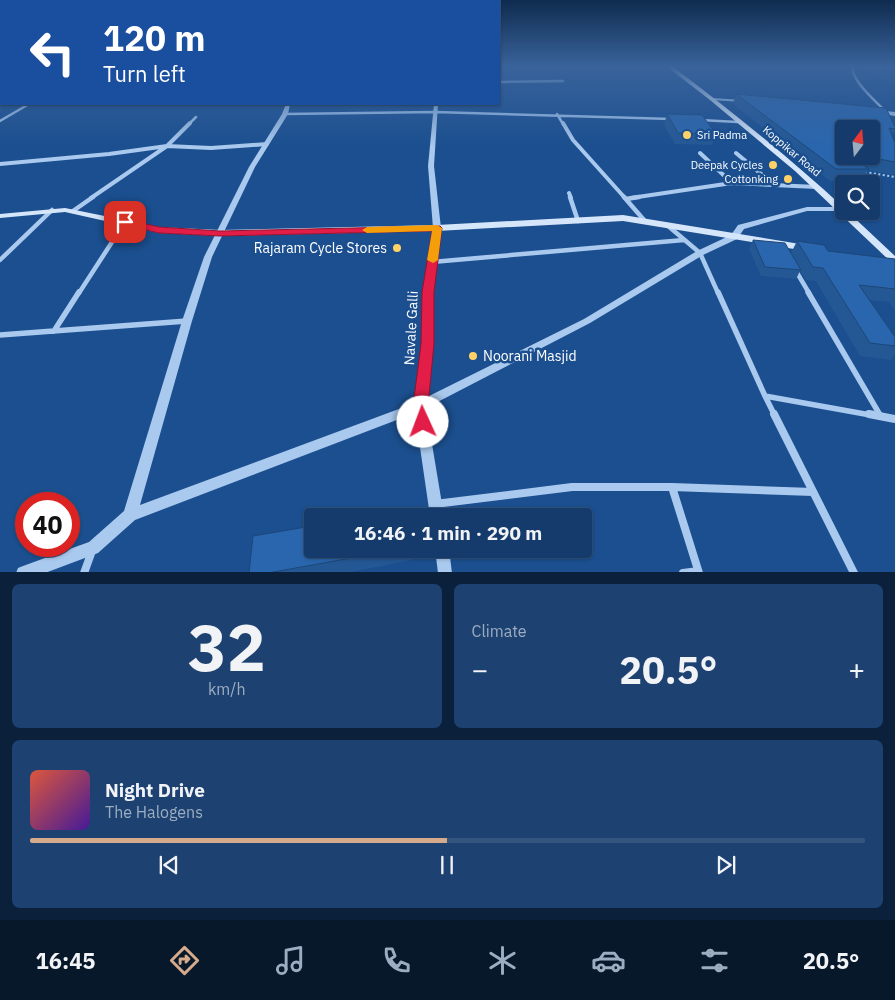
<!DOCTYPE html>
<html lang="en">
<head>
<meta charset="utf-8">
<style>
	body { margin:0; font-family:"IBM Plex Sans",sans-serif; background:#1d4271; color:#f1f3f6; height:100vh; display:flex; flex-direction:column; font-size:19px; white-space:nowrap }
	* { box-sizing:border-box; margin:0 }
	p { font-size:16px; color:#9dadc1 }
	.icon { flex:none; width:28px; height:28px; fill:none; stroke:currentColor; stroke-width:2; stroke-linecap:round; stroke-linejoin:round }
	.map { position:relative; height:572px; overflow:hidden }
	.details { display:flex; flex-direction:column; gap:12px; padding:12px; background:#0b203b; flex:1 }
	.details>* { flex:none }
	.banner { position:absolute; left:0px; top:0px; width:500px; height:105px; box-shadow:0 1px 4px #0004,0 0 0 1px #33557e; background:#1a4fa0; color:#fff; overflow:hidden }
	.needle { width:32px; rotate:16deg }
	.controls { position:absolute; left:835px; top:120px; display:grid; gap:10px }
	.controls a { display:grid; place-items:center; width:45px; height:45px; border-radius:5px; background:#143b6b; box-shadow:0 1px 4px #0004,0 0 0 1px #33557e; font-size:25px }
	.speed { position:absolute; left:15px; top:492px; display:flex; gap:10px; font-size:25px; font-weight:700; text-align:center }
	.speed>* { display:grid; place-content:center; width:65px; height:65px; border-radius:50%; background:#143b6b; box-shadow:0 1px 4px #0004,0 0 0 1px #33557e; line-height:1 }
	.speed .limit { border:8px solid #d22; background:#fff; color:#111 }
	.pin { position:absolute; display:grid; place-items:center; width:42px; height:42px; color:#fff; margin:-21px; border-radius:10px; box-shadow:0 2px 8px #0006 }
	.me { position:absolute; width:55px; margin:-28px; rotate:358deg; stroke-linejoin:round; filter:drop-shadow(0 0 4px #0008) }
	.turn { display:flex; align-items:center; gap:18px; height:105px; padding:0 20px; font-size:22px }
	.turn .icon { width:65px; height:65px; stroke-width:2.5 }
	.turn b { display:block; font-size:35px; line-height:42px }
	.big { font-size:38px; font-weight:800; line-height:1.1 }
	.details .widget { flex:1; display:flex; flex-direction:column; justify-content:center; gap:8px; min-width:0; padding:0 18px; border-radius:8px; background:#1d4271 }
	.details .dial { align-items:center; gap:0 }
	.dial b { font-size:65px; line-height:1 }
	.song { display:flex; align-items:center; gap:15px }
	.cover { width:60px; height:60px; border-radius:8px; background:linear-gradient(135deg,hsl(10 70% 55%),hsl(260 70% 35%)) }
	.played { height:5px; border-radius:2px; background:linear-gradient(90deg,#d6ab8b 50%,#33557e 50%) }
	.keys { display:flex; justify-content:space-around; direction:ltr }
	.heat { display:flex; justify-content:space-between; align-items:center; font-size:28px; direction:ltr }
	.details .tiles { flex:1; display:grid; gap:12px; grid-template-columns:1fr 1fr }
	.widget:last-child { grid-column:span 2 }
	.trip { position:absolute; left:304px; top:508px; width:288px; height:50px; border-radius:5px; background:#143b6b; box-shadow:0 1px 4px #0004,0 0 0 1px #33557e; font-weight:800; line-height:50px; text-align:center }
	.tabs { display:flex; height:80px; justify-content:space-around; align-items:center; background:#08182b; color:#9dadc1 }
	.tabs .icon { width:35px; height:35px }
	.tabs .selected { color:#d6ab8b }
	.tabs b { font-size:22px; color:#f1f3f6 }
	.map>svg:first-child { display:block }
</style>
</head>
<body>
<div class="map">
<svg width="895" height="573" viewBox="0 0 895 573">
	<rect width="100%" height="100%" fill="#1b4f8f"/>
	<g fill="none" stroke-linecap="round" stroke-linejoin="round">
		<path stroke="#a9c9ee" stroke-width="2" stroke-dasharray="2 2.5" stroke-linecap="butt" d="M865,172L895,177"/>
		<path stroke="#a9c9ee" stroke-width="2.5" d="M852,66C852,82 876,101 886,112
			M499,82L563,81
			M285,114L435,112L672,119
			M557,114L563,124
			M700,120L738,122
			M0,121L29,104
			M189,124L196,117"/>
		<path stroke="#a9c9ee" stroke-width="4" d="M563,123L573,140L625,198
			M700,153L732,183
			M736,153L773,184
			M0,164L109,154L167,146L211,148L267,144
			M569,193L571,198
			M91,198L167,146L190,123
			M631,198L732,183L817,187"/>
		<path stroke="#a9c9ee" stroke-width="4.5" d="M570,197L578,221
			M624,197L644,220
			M626,199L639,197
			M73,211L93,197
			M667,225L700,253L718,293
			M0,260L52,210
			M432,262L684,240
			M796,271L809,293
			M79,293L125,222"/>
		<path stroke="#a9c9ee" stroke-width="5.5" d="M718,292L765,396L876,416
			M808,292L880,415
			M54,331L79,292
			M0,335L187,321
			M765,396L775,416"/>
		<path stroke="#a9c9ee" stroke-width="8" d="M774,414L854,573
			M869,414L895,419
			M672,487L699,573
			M435,504L572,487H672L813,492
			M84,573L92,551
			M683,573L698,571"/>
		<path fill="#a9c9ee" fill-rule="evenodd" d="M712,98L744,100L746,101L744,102L710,100V99Z
			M286,104H290L288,114L255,167L212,257L192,321L140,505L415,403L423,344L424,292L433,228L428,166L434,104H438L434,166L441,228L432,292L433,344L427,397L584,319L697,251L731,235L738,225L807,207H840L844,209L840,211H807L744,229L737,239L703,255L590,323L426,408L444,516H430L415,413L135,520L98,553L93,555L45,573H16L18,568L23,566L89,542L124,511L182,321L204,257L249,167L282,114Z
			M877,110L895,112V116L875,113L874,112Z
			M435,549H449L452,573H438Z"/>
		<path fill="#d6e6fa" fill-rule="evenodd" d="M666,66H672C731,111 789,157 844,208V211H847L895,256V264L892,263L795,171L710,100Z
			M65,208L159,227L220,230L437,225L623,215L806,245L811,248L806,251L623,221L437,231L220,236L159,233L65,212L0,218V214Z"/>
		<path fill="#f0f6ff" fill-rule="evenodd" d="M0,78H1V82H0Z"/>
	</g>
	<path fill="#245895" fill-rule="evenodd" d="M855,66H895V85L856,68Z
		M736,94L895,127V130L892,136L895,143V172L893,175L868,170L862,181H830L733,104ZM871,129V156H844Z
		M667,114L716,134L712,145L675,144L664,125Z
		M753,240L791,253L797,241L828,251L895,259V311L889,302L869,300L895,337V354L891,360L860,356L816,281L806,280L800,271L796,279L761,276L749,249Z
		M312,549H411L412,560L346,573H249Z"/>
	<path fill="#2a66ad" stroke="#1d4779" d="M878,66H895V74Z
		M736,94L886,108L895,127V129L889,128L895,143V162L862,156H871V129H844V156H850L869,169H836Z
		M667,114L702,115L716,134L678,133Z
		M753,240L785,243L801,270L765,267Z
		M797,241L824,245L828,251L895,259V289L859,285L895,337V346L870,343L823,268L813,267Z
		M407,510V516H371Z
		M312,526V549H401L268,573H249L253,536Z"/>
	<linearGradient id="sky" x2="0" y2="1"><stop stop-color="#0f2b4f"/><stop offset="0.45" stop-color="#39639b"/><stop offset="1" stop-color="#39639b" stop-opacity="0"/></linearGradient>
	<rect width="895" height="147" fill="url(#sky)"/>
	<path fill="#e11d48" stroke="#92132f" d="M122,219H125L159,227L220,231L440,226L442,228L434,292V344L428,406L430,422L428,426L423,428L417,426L413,406L421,344L422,292L432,231L220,236L159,233L122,224Z"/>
	<path fill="#f59e0b" d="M437,225L442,228L438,260L433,263L427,260L432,231L367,233L362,230L367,227Z"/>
	<g fill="#ffd166" stroke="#1b4f8f" stroke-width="2">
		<circle cx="687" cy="135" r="5"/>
		<circle cx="773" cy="165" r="5"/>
		<circle cx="788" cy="179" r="5"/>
		<circle cx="397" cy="248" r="5"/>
		<circle cx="473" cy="356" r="5"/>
	</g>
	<g text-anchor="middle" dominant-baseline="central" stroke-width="5" stroke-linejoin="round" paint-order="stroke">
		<g font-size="11" fill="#fff" stroke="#1b4f8f" text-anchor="end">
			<text x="697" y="135" text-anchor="start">Sri Padma</text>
			<text x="763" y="165">Deepak Cycles</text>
			<text x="778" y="179">Cottonking</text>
		</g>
		<g font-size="11" fill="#fff" stroke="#1b4f8f">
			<text transform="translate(792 151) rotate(40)">Koppikar Road</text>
		</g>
		<g font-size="14" fill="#fff" stroke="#1b4f8f" text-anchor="end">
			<text x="387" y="248">Rajaram Cycle Stores</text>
			<text x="483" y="356" text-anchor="start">Noorani Masjid</text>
		</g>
		<g font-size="14" fill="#fff" stroke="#1b4f8f">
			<text transform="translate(411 328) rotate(-87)">Navale Galli</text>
		</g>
	</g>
</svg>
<div class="controls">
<a><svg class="needle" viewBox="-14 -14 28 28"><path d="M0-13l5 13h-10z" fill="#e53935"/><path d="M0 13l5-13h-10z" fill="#9dadc1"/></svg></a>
<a><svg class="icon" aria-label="search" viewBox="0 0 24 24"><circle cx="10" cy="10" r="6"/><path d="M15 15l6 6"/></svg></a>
</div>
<div class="speed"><div class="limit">40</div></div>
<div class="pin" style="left:125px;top:222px;background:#d93025"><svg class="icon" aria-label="arrive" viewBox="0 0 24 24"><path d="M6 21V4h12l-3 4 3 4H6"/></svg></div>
<svg class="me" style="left:423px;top:422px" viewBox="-20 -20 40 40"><circle r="19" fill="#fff"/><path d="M0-13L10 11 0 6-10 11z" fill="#e11d48"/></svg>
<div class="trip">16:46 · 1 min · 290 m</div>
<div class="banner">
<div class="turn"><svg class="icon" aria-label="left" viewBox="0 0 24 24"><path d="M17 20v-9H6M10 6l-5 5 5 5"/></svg><div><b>120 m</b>Turn left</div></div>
</div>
</div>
<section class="details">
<div class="tiles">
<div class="widget dial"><b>32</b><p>km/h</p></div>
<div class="widget"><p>Climate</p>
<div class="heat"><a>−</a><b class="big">20.5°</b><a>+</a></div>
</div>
<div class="widget">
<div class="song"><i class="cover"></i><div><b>Night Drive</b><p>The Halogens</p></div></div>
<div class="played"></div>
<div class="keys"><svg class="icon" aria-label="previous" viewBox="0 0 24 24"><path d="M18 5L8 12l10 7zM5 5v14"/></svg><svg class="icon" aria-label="pause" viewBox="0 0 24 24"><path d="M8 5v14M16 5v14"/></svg><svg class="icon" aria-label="next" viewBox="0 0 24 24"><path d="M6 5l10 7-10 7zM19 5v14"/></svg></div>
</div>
</div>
</section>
<nav class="tabs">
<b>16:45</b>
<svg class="icon selected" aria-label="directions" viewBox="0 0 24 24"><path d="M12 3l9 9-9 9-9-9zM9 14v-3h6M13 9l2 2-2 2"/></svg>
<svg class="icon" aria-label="music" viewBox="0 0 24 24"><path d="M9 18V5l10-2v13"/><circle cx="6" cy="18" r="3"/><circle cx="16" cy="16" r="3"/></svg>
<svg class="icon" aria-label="phone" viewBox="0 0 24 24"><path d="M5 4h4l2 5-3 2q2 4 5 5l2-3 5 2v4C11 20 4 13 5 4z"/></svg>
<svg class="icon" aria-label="climate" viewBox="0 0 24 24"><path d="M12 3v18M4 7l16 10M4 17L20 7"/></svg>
<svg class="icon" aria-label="car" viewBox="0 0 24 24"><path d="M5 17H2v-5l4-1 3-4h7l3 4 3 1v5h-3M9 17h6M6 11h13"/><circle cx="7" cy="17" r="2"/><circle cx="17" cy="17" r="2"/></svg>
<svg class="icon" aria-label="filters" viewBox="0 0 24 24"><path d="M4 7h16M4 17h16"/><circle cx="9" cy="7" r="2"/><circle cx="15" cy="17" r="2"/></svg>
<b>20.5°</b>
</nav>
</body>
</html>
